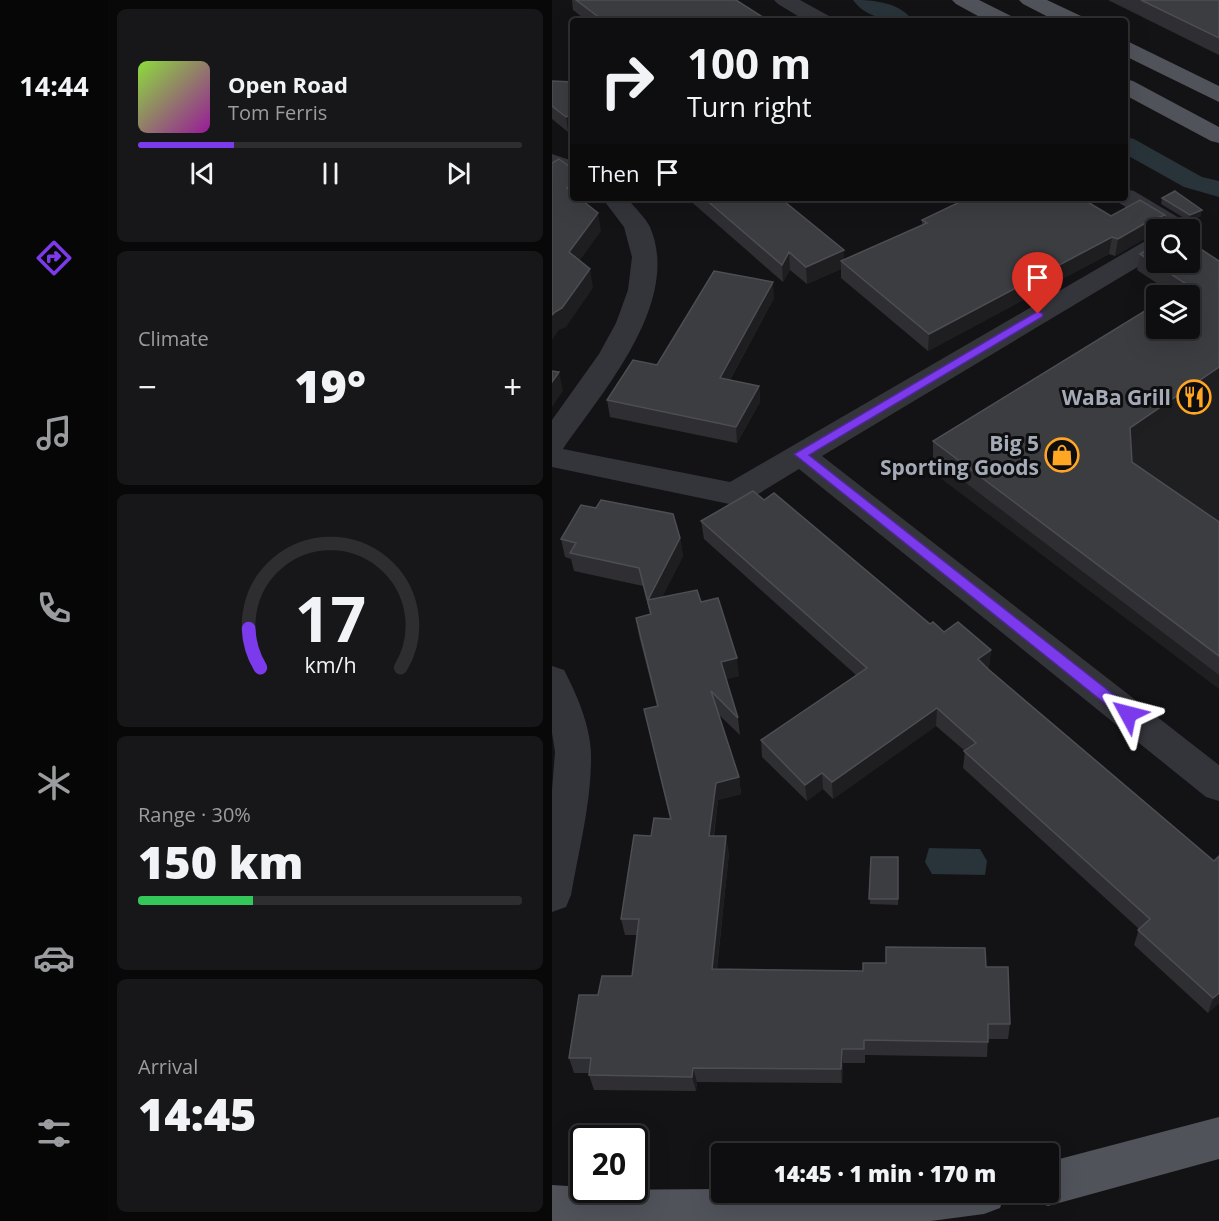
<!DOCTYPE html>
<html lang="en">
<head>
<meta charset="utf-8">
<style>
	body { margin:0; font-family:"Open Sans",sans-serif; background:#171719; color:#f1f3f6; height:100vh; display:flex; flex-direction:column; font-size:22px; white-space:nowrap }
	* { box-sizing:border-box; margin:0 }
	p { font-size:20px; color:#9b9c9f }
	.icon { flex:none; width:33px; height:33px; fill:none; stroke:currentColor; stroke-width:2; stroke-linecap:round; stroke-linejoin:round }
	.map { position:relative; flex:1; overflow:hidden }
	.drawer { display:flex; flex-direction:column; gap:9px; padding:9px; background:#080809; width:444px }
	.drawer>* { flex:none }
	.hud { position:absolute; left:18px; top:18px; width:558px; height:183px; border-radius:6px; box-shadow:0 6px 24px #0002,0 0 0 2px #2e2e30; background:#0e0e10; color:#f1f3f6; overflow:hidden }
	.tools { position:absolute; left:594px; top:219px; display:grid; gap:12px }
	.tools a { display:grid; place-items:center; width:54px; height:54px; border-radius:6px; background:#0e0e10; box-shadow:0 6px 24px #0002,0 0 0 2px #2e2e30; font-size:30px }
	.speed { position:absolute; left:18px; top:1125px; display:flex; gap:12px; font-size:30px; font-weight:700; text-align:center }
	.speed>* { display:grid; place-content:center; width:78px; height:78px; border-radius:50%; background:#0e0e10; box-shadow:0 6px 24px #0002,0 0 0 2px #2e2e30; line-height:1 }
	.speed .limit { border:3px solid #111; border-radius:9px; background:#fff; color:#111 }
	.pin { position:absolute; display:grid; place-items:center; width:51px; height:51px; color:#fff; margin:-62px -26px; border-radius:50% 50% 50% 0; rotate:-45deg; box-shadow:0 0 6px #0007 }
	.pin .icon { rotate:45deg }
	.me { position:absolute; width:66px; margin:-33px; rotate:308deg; stroke-linejoin:round; filter:drop-shadow(0 0 4px #0008) }
	.turn { display:flex; align-items:center; gap:21px; height:126px; padding:0 18px; font-size:27px }
	.turn .icon { width:78px; height:78px; stroke-width:2.5 }
	.turn b { display:block; font-size:42px; line-height:51px }
	.then { display:flex; align-items:center; height:57px; padding:0 18px; background:#0003; gap:12px; font-size:22px }
	.big { font-size:45px; font-weight:800; line-height:1.1 }
	.drawer .card { flex:1; display:flex; flex-direction:column; justify-content:center; gap:9px; min-width:0; padding:0 21px; border-radius:9px; background:#171719 }
	.drawer .dial { align-items:center; gap:0 }
	.dial svg { height:156px; overflow:visible; fill:none; stroke:#2e2e30; stroke-width:7; stroke-linecap:round; text-anchor:middle }
	.dial text { fill:#f1f3f6; stroke:none }
	.song { display:flex; align-items:center; gap:18px }
	.cover { width:72px; height:72px; border-radius:9px; background:linear-gradient(135deg,hsl(90 70% 55%),hsl(300 70% 35%)) }
	.played { height:6px; border-radius:3px; background:linear-gradient(90deg,#7c3aed 25%,#2e2e30 25%) }
	.keys { display:flex; justify-content:space-around; direction:ltr }
	.heat { display:flex; justify-content:space-between; align-items:center; font-size:33px; direction:ltr }
	.charge { height:9px; border-radius:4px; background:linear-gradient(90deg,#34c759 30%,#2e2e30 0) }
	.trip { position:absolute; left:159px; top:1143px; width:348px; height:60px; border-radius:6px; background:#0e0e10; box-shadow:0 6px 24px #0002,0 0 0 2px #2e2e30; font-weight:800; line-height:60px; text-align:center }
	main { display:flex; flex:1; min-height:0 }
	.dock { display:flex; flex-direction:column; width:108px; justify-content:space-around; align-items:center; background:#060606; color:#9b9c9f }
	.dock .icon { width:42px; height:42px }
	.dock .current { color:#7c3aed }
	.dock b { font-size:27px; color:#f1f3f6 }
	.map>svg:first-child { display:block }
</style>
</head>
<body>
<main>
<nav class="dock">
<b>14:44</b>
<svg class="icon current" aria-label="directions" viewBox="0 0 24 24"><path d="M12 3l9 9-9 9-9-9zM9 14v-3h6M13 9l2 2-2 2"/></svg>
<svg class="icon" aria-label="music" viewBox="0 0 24 24"><path d="M9 18V5l10-2v13"/><circle cx="6" cy="18" r="3"/><circle cx="16" cy="16" r="3"/></svg>
<svg class="icon" aria-label="phone" viewBox="0 0 24 24"><path d="M5 4h4l2 5-3 2q2 4 5 5l2-3 5 2v4C11 20 4 13 5 4z"/></svg>
<svg class="icon" aria-label="climate" viewBox="0 0 24 24"><path d="M12 3v18M4 7l16 10M4 17L20 7"/></svg>
<svg class="icon" aria-label="car" viewBox="0 0 24 24"><path d="M5 17H2v-5l4-1 3-4h7l3 4 3 1v5h-3M9 17h6M6 11h13"/><circle cx="7" cy="17" r="2"/><circle cx="17" cy="17" r="2"/></svg>
<svg class="icon" aria-label="filters" viewBox="0 0 24 24"><path d="M4 7h16M4 17h16"/><circle cx="9" cy="7" r="2"/><circle cx="15" cy="17" r="2"/></svg>
</nav>
<section class="drawer">
<div class="card">
<div class="song"><i class="cover"></i><div><b>Open Road</b><p>Tom Ferris</p></div></div>
<div class="played"></div>
<div class="keys"><svg class="icon" aria-label="previous" viewBox="0 0 24 24"><path d="M18 5L8 12l10 7zM5 5v14"/></svg><svg class="icon" aria-label="pause" viewBox="0 0 24 24"><path d="M8 5v14M16 5v14"/></svg><svg class="icon" aria-label="next" viewBox="0 0 24 24"><path d="M6 5l10 7-10 7zM19 5v14"/></svg></div>
</div>
<div class="card"><p>Climate</p>
<div class="heat"><a>−</a><b class="big">19°</b><a>+</a></div>
</div>
<div class="card dial"><svg viewBox="0 0 100 80">
<path d="M14 69A42 42 0 1 1 86 69"/>
<path d="M14 69A42 42 0 0 1 8 49" stroke="#7c3aed"/>
<text x="50" y="56" font-size="32" font-weight="700">17</text>
<text x="50" y="72" font-size="11">km/h</text>
</svg></div>
<div class="card"><p>Range · 30%</p><b class="big">150 km</b><div class="charge"></div></div>
<div class="card"><p>Arrival</p><b class="big">14:45</b></div>
</section>
<div class="map">
<svg width="667" height="1221" viewBox="0 0 667 1221">
	<rect width="100%" height="100%" fill="#131315"/>
	<path fill="#1f1f22" d="M667,269V689L383,474L382,445L604,328H638V296Z"/>
	<path fill="#28333a" d="M377,848L428,849L435,861L433,875L380,874L373,862Z"/>
	<g fill="none" stroke-linecap="round" stroke-linejoin="round">
		<path fill="#28333a" fill-rule="evenodd" d="M301,0C322,0 348,2 361,21C340,21 314,19 301,0Z
			M573,137L582,139L650,177L667,181V197L632,187L573,154Z"/>
		<path fill="#34353b" fill-rule="evenodd" d="M222,0H248L277,16L280,21H254L226,4Z
			M0,154L21,161V176L0,169Z
			M573,189L582,191L639,225L643,230L638,236V230H611L564,201L562,198H573Z
			M50,198H75C82,207 93,217 98,227C130,302 51,391 11,449L178,482L595,240L604,237V256L270,456L667,765V801L654,797L247,469L193,502L182,505L0,467V420L47,354L64,323L76,290L80,257L72,227Z
			M0,666L12,670C25,695 38,725 39,753C40,800 27,849 19,895L14,907L0,912V790L3,752L0,733Z"/>
		<path fill="#50535a" fill-rule="evenodd" d="M400,0H427L459,16L462,21H435L404,4Z
			M467,0H495L529,16L532,21H504L471,4Z
			M573,40L667,86V102L573,56Z
			M573,79L581,81L667,127V143L659,141L573,95Z
			M667,1117V1159L496,1206L480,1200L477,1192H496V1162Z
			M0,1185L32,1187V1190L170,1189V1192H454L448,1208L432,1214L379,1221H0Z"/>
	</g>
	<path fill="#2f2f33" d="M20,0H184L217,21H35L21,10Z
		M556,0H665L667,1V55Z
		M0,81L21,82L16,132L0,119Z
		M135,198H228L292,250V260L370,225V220L559,216L612,225L619,230H604L594,238L563,256L557,254L376,351L289,278V269L255,284L238,270L231,282Z
		M610,198L649,216L637,221L609,204Z
		M588,254L638,262L667,381L579,441L580,462L667,522V675L381,458V441L621,294L585,270Z
		M222,298L178,380L207,386L208,402L185,443L58,417L55,400L105,365Z
		M212,500L378,624L392,632L439,650L437,667L436,668L662,861L667,856V1003L656,1013L582,945L587,929L411,768L413,751L384,726L281,799L271,789L255,801L210,757L209,740L304,675L152,539L149,521Z
		M128,538L131,556L110,597L149,602L187,676L174,679L186,718L188,735L166,714L187,777L189,794L166,800L162,836L177,853L165,969L311,971L434,967L458,1024L456,1039H436L435,1057L313,1055V1063H291L290,1083L145,1082L144,1091L42,1090L37,1075V1073H22L17,1058L46,995L80,976L85,935H73L69,919L99,836L118,819L92,709L105,706L87,636L84,618L98,614L91,586L22,571L19,559L13,557L9,539Z
		M319,857H346V905L318,904Z"/>
	<path fill="#1e1e21" d="M21,114V130L16,132L14,117Z
		M21,185V198H35L18,206L15,188Z
		M650,210L649,216L637,221L638,215Z
		M46,213L49,231L21,270L17,252Z
		M613,215L611,230L609,223L608,230H604V234L594,238L563,256L566,239L597,221Z
		M560,237L557,254L376,351L377,334Z
		M292,250V264L289,261V269L255,284L254,267Z
		M237,252L238,270L231,282L230,265Z
		M38,269L41,288L14,327L7,330L0,340V315Z
		M221,282L222,298L170,394L168,378Z
		M667,367V381L575,444L578,428Z
		M7,372L11,391L0,407V382Z
		M207,386L208,402L185,443L184,427Z
		M128,538L131,556L100,618L96,600Z
		M439,650L437,667L425,676L426,659Z
		M185,658L187,676L171,680L169,662Z
		M385,708L384,726L281,799L280,782Z
		M270,773L271,789L255,801L253,785Z
		M187,777L189,794L166,800L159,853L157,836L164,783Z
		M174,836L177,853L163,984L160,969Z
		M667,993V1003L656,1013L661,998Z
		M290,1049L291,1063L290,1083L289,1069Z
		M141,1068L145,1082L144,1091L140,1077Z"/>
	<path fill="#3b3d41" stroke="#4c4e54" stroke-width="1.5" d="M24,0H184L217,21H52Z
		M589,0H665L667,1V38Z
		M0,81L21,82V114L14,117L0,106Z
		M7,159L21,169V185L15,188L21,193V198H27L46,213L17,252L38,269L10,308L3,312L0,315V163Z
		M623,191L650,210L638,215L610,198Z
		M152,198H228L292,250L254,267L237,252L230,265Z
		M416,198H529L559,216L588,200L613,215L597,221L566,239L560,237L377,334L289,261L375,223L370,220Z
		M609,223L619,230H609Z
		M638,242L667,261V367L578,428L580,462L667,522V656L381,441L604,304V328H638V296H619L636,285L588,254L604,244V262H638Z
		M162,271L221,282L168,378L207,386L184,427L55,400L81,360L105,365Z
		M0,371L7,372L0,382Z
		M201,491L212,500L222,493L378,624L381,622L392,632L406,622L439,650L426,659L437,670L662,861L667,856V993L661,998L586,930L598,919L412,751L424,743L385,708L280,782L270,773L253,785L209,740L315,668L149,521Z
		M49,500L121,514L128,538L96,600L145,590L149,602L166,598L185,658L169,662L186,718L159,691L187,777L164,783L157,836H174L160,969L311,971V963H334V947L433,948L434,967H456L458,1024H436V1042L312,1040V1049H290L289,1069L141,1068L140,1077L37,1075L39,1058H17L27,995H46L50,976H80L87,919H69L82,835L99,836L102,818L119,819L92,709L106,706L84,618L99,614L87,568L18,553L24,543L9,539L29,505L44,508Z
		M319,857H346V899H317Z"/>
	<path fill="#7c3aed" stroke="#51269a" stroke-width="1.5" d="M486,311L491,314L490,317L257,455L581,710L583,714L581,718H571L242,454Z"/>
	<defs>
		<g id="restaurant-ring" transform="scale(1.725)"><circle r="9.5" fill="#0e0e10" stroke="#ffa622" stroke-width="1.5"/><path d="M-5-6h1v4h1v-4h1v4h1v-4h1v5L-1.5 .5V6h-2V.5L-5-1ZM5-6V6H3V1.5H1.5Q1.5-4 5-6Z" fill="#ffa622"/></g>
		<g id="shop-ring" transform="scale(1.725)"><circle r="9.5" fill="#0e0e10" stroke="#ffa622" stroke-width="1.5"/><path d="M-5-2.5h2.3a2.7 3.5 0 0 1 5.4 0H5L5.5 6h-11ZM-1.5-2.5h3a1.5 2.3 0 0 0-3 0Z" fill="#ffa622"/></g>
	</defs>
	<g fill-rule="evenodd">
		<use href="#restaurant-ring" x="642" y="397"/>
		<use href="#shop-ring" x="510" y="455"/>
	</g>
	<g text-anchor="middle" dominant-baseline="central" stroke-width="6" stroke-linejoin="round" paint-order="stroke">
		<g font-size="21" font-weight="bold" fill="#a4abb7" stroke="#0e0e10" text-anchor="end">
			<text x="619" y="397">WaBa Grill</text>
			<text x="487" y="443">Big 5<tspan x="487" dy="24">Sporting Goods</tspan></text>
		</g>
	</g>
</svg>
<div class="tools">
<a><svg class="icon" aria-label="search" viewBox="0 0 24 24"><circle cx="10" cy="10" r="6"/><path d="M15 15l6 6"/></svg></a>
<a><svg class="icon" aria-label="layers" viewBox="0 0 24 24"><path d="M12 4l9 5-9 5-9-5zM3 14l9 5 9-5"/></svg></a>
</div>
<div class="speed"><div class="limit">20</div></div>
<div class="pin" style="left:486px;top:314px;background:#d93025"><svg class="icon" aria-label="arrive" viewBox="0 0 24 24"><path d="M6 21V4h12l-3 4 3 4H6"/></svg></div>
<svg class="me" style="left:576px;top:714px" viewBox="-20 -20 40 40"><path d="M0-17L14 15 0 8-14 15z" fill="#7c3aed" stroke="#fff" stroke-width="4"/></svg>
<div class="trip">14:45 · 1 min · 170 m</div>
<div class="hud">
<div class="turn"><svg class="icon" aria-label="right" viewBox="0 0 24 24"><path d="M7 20v-9h11M14 6l5 5-5 5"/></svg><div><b>100 m</b>Turn right</div></div>
<div class="then">Then<svg class="icon" aria-label="arrive" viewBox="0 0 24 24"><path d="M6 21V4h12l-3 4 3 4H6"/></svg></div>
</div>
</div>
</main>
</body>
</html>
